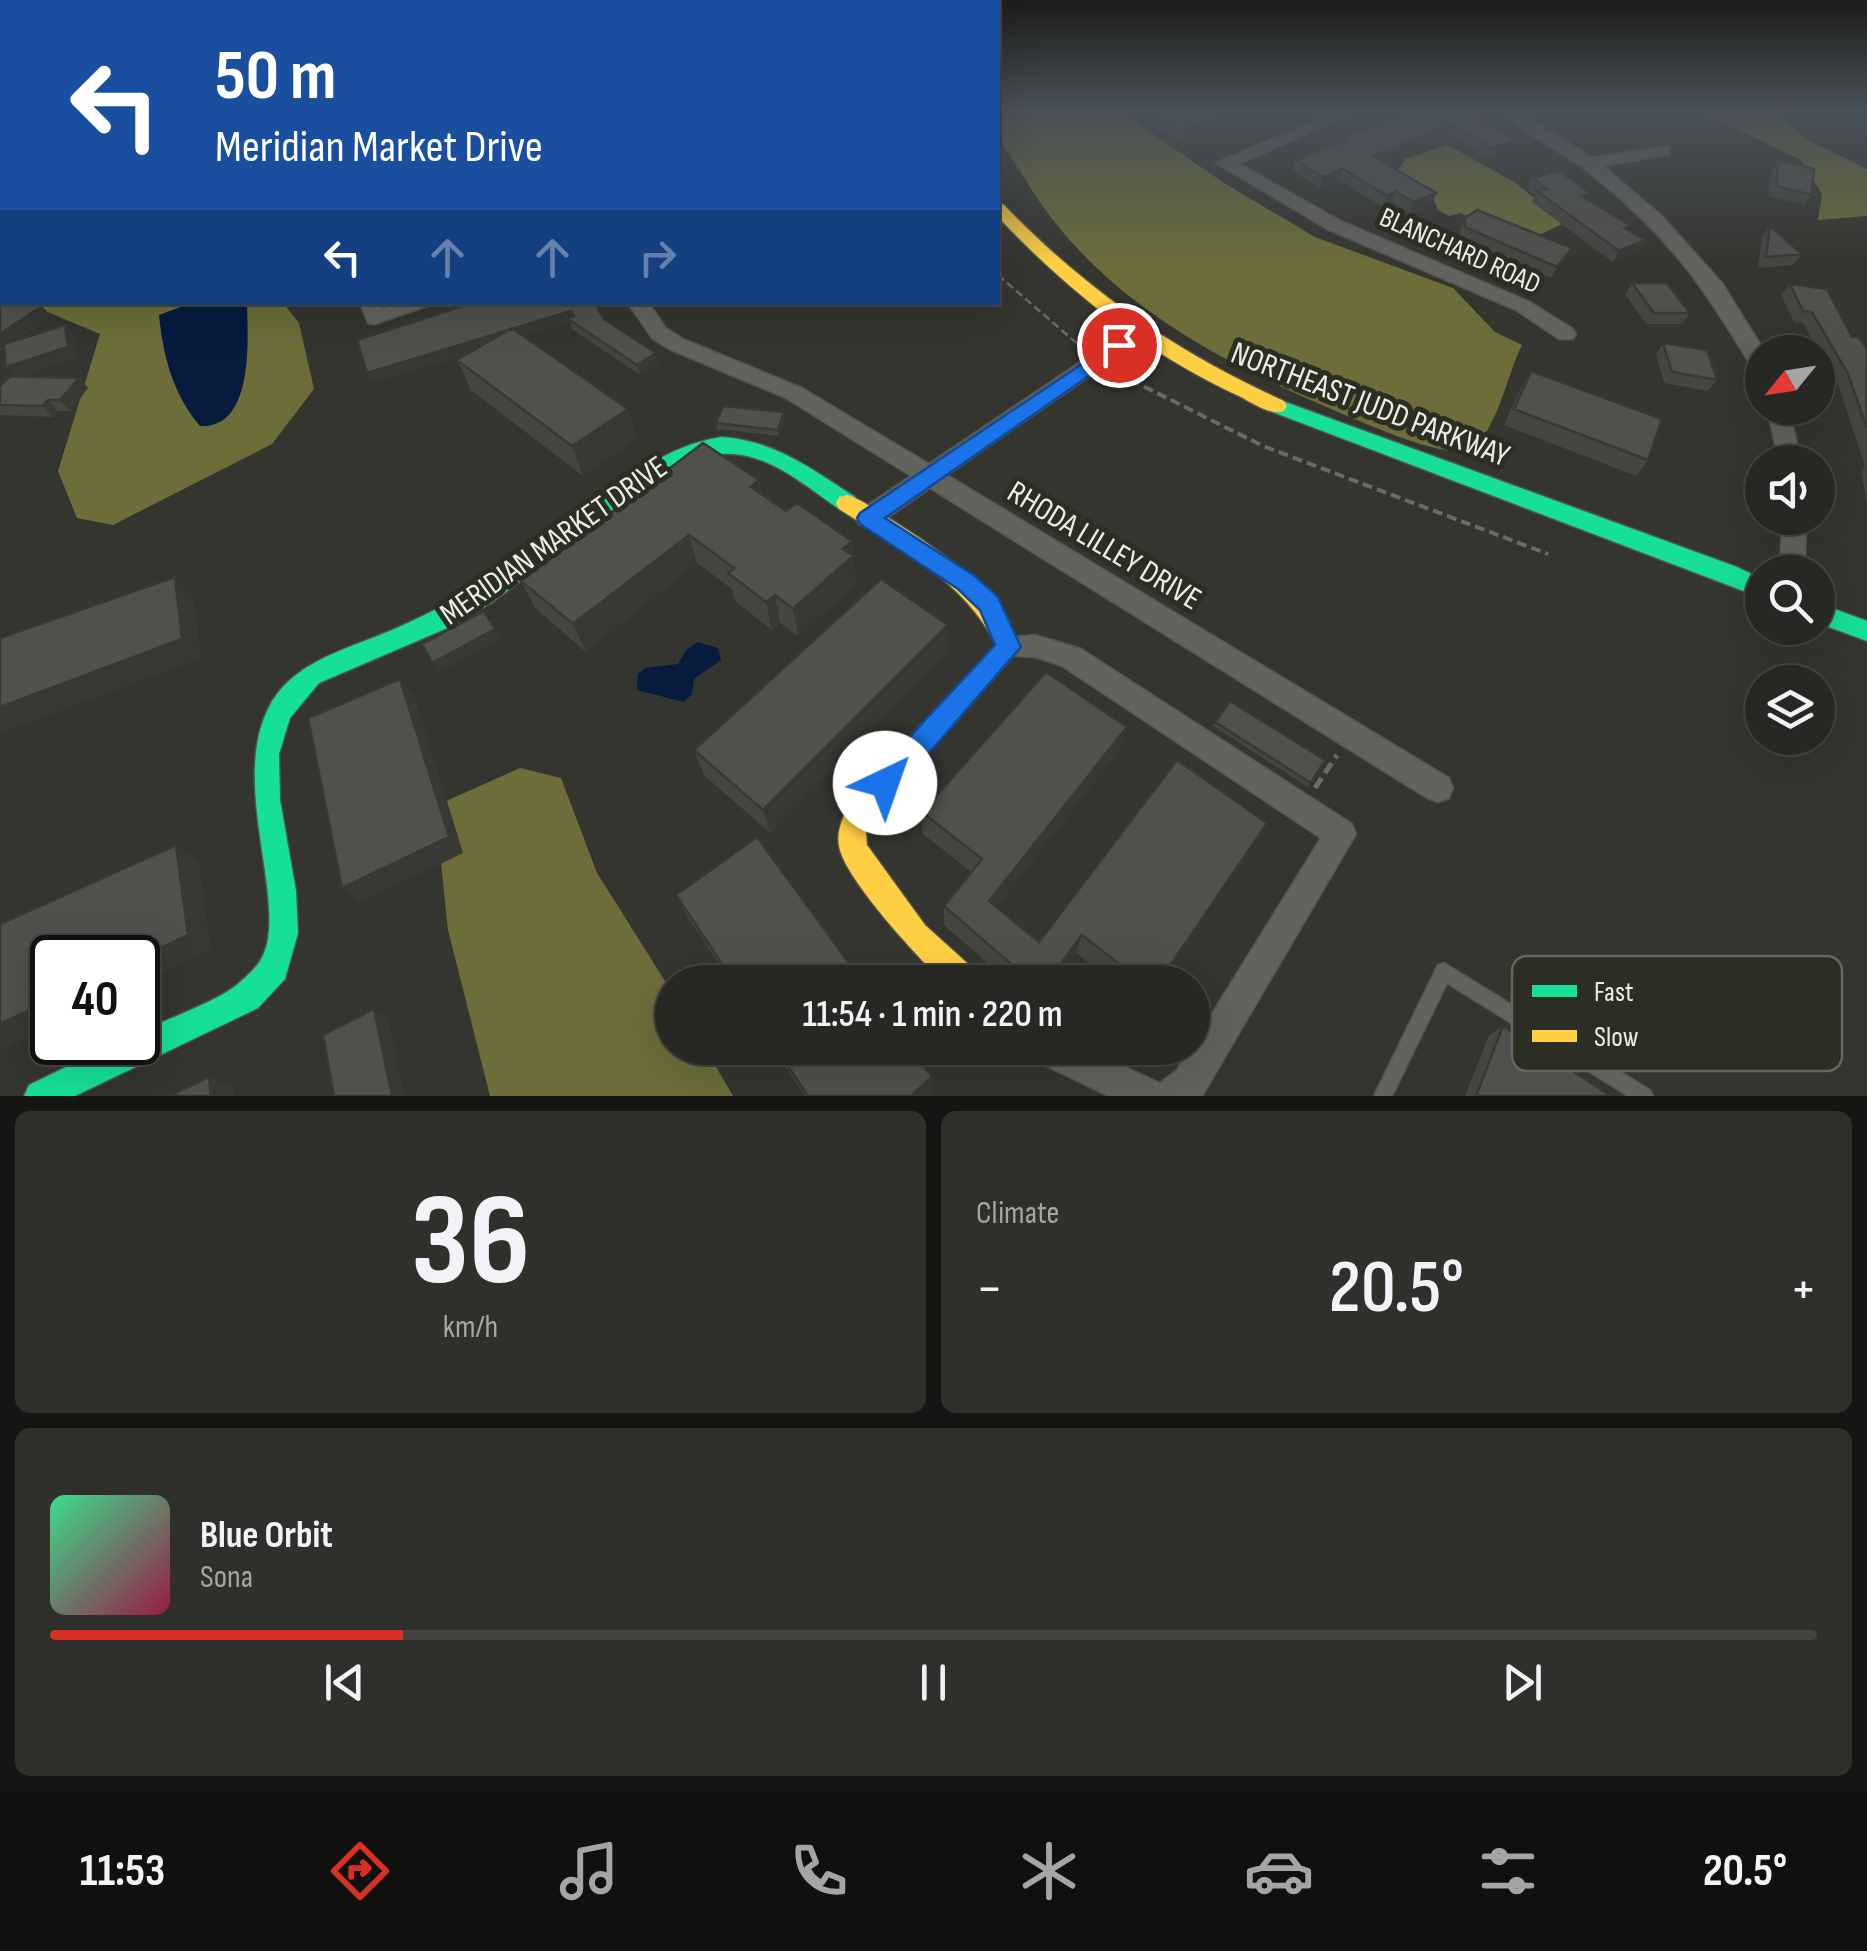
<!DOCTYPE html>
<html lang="en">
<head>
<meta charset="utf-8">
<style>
	body { margin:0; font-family:"Sofia Sans Condensed",sans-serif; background:#2f302b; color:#f1f3f6; height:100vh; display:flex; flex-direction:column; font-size:38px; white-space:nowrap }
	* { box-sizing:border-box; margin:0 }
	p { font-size:32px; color:#a4a6a6 }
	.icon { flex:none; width:55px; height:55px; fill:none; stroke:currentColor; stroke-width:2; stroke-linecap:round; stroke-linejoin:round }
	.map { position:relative; height:1096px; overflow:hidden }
	.details { display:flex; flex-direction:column; gap:15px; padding:15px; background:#151613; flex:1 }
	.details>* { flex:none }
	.banner { position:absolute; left:0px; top:0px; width:1000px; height:305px; box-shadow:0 10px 40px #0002,0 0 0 2px #434441; background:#1a4fa0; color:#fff; overflow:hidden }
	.needle { width:65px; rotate:240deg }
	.tools { position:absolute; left:1745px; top:335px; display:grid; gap:20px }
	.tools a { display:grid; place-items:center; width:90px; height:90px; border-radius:50%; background:#272823; box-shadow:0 10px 40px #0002,0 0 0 2px #434441; font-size:50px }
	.speed { position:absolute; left:30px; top:935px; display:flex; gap:20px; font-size:50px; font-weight:700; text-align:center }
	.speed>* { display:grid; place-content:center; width:130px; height:130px; border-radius:50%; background:#272823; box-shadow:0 10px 40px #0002,0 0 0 2px #434441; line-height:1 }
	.speed .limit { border:5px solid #111; border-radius:15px; background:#fff; color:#111 }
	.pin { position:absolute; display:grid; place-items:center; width:85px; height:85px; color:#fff; margin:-42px; border:5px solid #fff; border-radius:50%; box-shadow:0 2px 10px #0007 }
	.me { position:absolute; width:110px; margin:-55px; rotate:42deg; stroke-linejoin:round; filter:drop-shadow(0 0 8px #0008) }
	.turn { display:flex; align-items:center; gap:35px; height:210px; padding:0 50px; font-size:45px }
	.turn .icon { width:130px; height:130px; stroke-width:2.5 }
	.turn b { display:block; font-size:70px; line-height:85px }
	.lanes { display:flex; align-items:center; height:95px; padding:0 50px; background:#0003; justify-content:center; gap:50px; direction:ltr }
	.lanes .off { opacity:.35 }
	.big { font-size:75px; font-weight:600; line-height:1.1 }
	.details .card { flex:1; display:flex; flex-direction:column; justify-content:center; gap:15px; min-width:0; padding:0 35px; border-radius:15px; background:#2f302b }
	.details .dial { align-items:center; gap:0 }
	.dial b { font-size:130px; line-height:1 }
	.song { display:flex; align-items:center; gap:30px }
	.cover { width:120px; height:120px; border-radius:15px; background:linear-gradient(135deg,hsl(150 70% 55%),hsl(340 70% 35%)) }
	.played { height:10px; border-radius:5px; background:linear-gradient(90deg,#d93025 20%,#434441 20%) }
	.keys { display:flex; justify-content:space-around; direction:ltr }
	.heat { display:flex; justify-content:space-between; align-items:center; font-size:55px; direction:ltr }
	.details .tiles { flex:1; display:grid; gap:15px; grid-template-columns:1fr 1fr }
	.card:last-child { grid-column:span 2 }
	.trip { position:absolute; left:655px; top:965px; width:555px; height:100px; border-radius:50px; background:#272823; box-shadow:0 10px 40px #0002,0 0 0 2px #434441; font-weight:600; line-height:100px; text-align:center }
	.menu { display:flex; height:160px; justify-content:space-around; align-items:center; background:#10100e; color:#a4a6a6 }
	.menu .icon { width:70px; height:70px }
	.menu .current { color:#d93025 }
	.menu b { font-size:45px; color:#f1f3f6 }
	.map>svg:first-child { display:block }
</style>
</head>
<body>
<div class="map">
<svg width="1867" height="1096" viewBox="0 0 1867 1096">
	<rect width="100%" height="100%" fill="#34352f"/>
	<path fill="#6c6d39" d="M998,112H1121L1224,183L1315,237L1453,288L1495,332L1522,345C1508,371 1495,441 1467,450C1443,457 1381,430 1357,420C1228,366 1100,304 1025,179C1009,153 997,144 998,112Z
		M1674,112H1772L1810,141L1867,169V216L1818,220L1822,194L1801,160L1702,112Z
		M1448,145L1514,182L1558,216L1562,224L1527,241L1460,213L1449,216L1438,210L1431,194L1394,176L1405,159Z
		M26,303H283L299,323L314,389L272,444L113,525L77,518L58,471L100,334Z
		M520,768L561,778L597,873L672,992V1048H705L733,1096H490L448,930L435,806Z"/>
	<path fill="#061b3e" d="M191,303H247C248,340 254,429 200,426C173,394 163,356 159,315Z
		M698,642L718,648L721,660L694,679L692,694L684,702L637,690L638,674L645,668L678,664L686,650Z"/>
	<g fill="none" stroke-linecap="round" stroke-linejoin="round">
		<g stroke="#52534d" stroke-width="3">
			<path id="lane" d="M1444,963L1650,1090L1653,1096H1628L1447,983L1392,1096H1374L1438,965Z"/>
		</g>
		<g stroke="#52534d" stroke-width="3">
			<path id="street" d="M1334,112H1356L1239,164L1341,221L1530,302L1573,329L1576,334L1573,339H1559L1516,310L1327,229L1216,163Z
				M1502,112H1521L1592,158L1669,146V154L1603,166L1662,216L1722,283L1765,352L1762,373L1754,371C1704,287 1670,237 1591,174C1564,152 1527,136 1502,112Z
				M360,302H380L382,309L404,302H438L375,324L368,323Z
				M627,302H648L666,328L683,339L802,388L929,464L1129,329H1143L1146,334L1143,339L947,475L1449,778L1453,788L1449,798L1438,802L1427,798L930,488L877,525H859L856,518L859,511L911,476L786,398L669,349L652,338Z
				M1767,408H1789L1801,462H1779Z
				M1782,518H1806L1805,572H1780Z
				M1035,635L1081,649L1352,824L1356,834L1202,1096H1109L1034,1060L1029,1048H1084L1160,1083L1177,1070L1321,838L1062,666L1035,657L999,655L996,647L999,639Z"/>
		</g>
		<g stroke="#52534d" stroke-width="3">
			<path id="fast" d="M1277,399L1737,567L1762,579V598L1270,411L1267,406L1270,401Z
				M721,437C774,440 812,469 855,497L858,503L855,509H839C783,470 749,436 678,464L491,603L445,629L319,683L290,718L279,754L280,800L296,891L298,933L285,979L258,1008L75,1096H24L29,1085L117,1042H138V1033C164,1020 219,1001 239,983C246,977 255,969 260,961C292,911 229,788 268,709C290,662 348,649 392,630C458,603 513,562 571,520C620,485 660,447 721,437Z
				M1818,603L1867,621V641L1818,623Z"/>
		</g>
		<g stroke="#52534d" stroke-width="3">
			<path id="slow" d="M998,203L1004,205C1086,290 1176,352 1284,401L1287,406L1284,411C1269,415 1254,404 1241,397C1147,354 1068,291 998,217Z
				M847,495C864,500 879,513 895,522C949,556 992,589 1021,647L871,818L866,831L867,845L925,925L976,971L980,982H944C919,959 844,878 839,846C836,830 844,816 850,801L996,645C964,580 897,547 839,509L836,503L839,497Z"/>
		</g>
		<path stroke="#696965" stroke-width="2.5" stroke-dasharray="8 4" stroke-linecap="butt" d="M998,275L1081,347"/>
		<path stroke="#696965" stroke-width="4" stroke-dasharray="10 5" stroke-linecap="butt" d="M1117,373L1263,446L1548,554"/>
		<path stroke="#696965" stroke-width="5" stroke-dasharray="12 6" stroke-linecap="butt" d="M1315,788L1337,755"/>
		<use href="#lane" fill="#62625f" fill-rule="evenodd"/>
		<use href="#street" fill="#62625f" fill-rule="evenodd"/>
		<use href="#fast" fill="#16e098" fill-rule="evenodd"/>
		<use href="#slow" fill="#ffcf43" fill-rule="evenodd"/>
	</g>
	<path fill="#454541" d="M1162,112H1225V125L1178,141L1157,126L1159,115L1164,114Z
		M1480,118L1511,150L1487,158L1449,134L1382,161L1432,204L1410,213L1392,202L1383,207L1339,180L1319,188L1293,171L1296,160L1337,145L1339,138Z
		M1779,160L1812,195L1804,205L1768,196L1772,171Z
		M1532,178L1588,199L1628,230L1638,251L1613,262L1532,202L1535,195L1527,189Z
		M1465,218L1566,258L1551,278L1460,238V229Z
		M1770,226L1802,254L1793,265L1758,268L1762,237Z
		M1632,283L1690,313L1682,324H1646L1625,294Z
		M1790,284L1867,350V504L1861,471L1865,466L1838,384L1803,323L1794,322L1781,295Z
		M0,301L51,316L17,340L65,325L74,336L77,358L21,376L79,378L88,388L70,411H58L53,417L0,415V386L14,376L4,349L0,350Z
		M476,302L604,319L659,363L640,375L572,329L570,322L524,336L628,409L637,439L583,476L471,390L457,360L467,354L372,383L367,373Z
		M1663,343L1717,380L1708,391L1664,383L1656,354Z
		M1531,371L1648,460L1636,476L1504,425L1521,387Z
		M785,418L779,436L717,429L716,423Z
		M759,480L762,494L786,511L852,541L856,585L798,636L780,623L772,630L735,601L732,589L697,563L586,652L536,609L521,581Z
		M948,653L770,833L704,775L694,750Z
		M1215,722L1325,760L1308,787L1213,726Z
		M1127,727L1120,750L997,907L1039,942L1267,823L1161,982H1113L1076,953L1054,982H1009L944,925V906L971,872L922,833V812Z
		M676,895L863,982H731L687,916Z
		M1503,1026L1611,1096H1465L1489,1035Z
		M773,1048H911L932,1077V1091L927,1096H805Z"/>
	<path fill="#383835" d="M1227,114L1225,125L1178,141L1181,130Z
		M1453,124L1449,134L1369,166L1373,156Z
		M1516,140L1511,150L1487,158L1491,148Z
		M1343,169L1339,180L1319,188L1323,177Z
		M1396,192L1392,202L1383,207L1387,196Z
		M1436,193L1432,204L1410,213L1414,202Z
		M1645,240L1638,251L1613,262L1619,251Z
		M1572,248L1566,258L1551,278L1557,267Z
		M42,306L51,316L2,350L0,348V334Z
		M571,311L575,321L568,319L570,322L372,383L367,373Z
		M65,325L74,336L77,358L16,377L6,367Z
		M656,353L659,363L640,375L637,365Z
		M79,378L88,388L70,411L60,400Z
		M48,400L58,411L53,417L43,406Z
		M628,409L637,439L583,476L572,446Z
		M784,412L785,418L779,436L778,430Z
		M759,480L765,509L751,487Z
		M689,535L697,563L586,652L573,624Z
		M852,541L856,585L798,636L793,609L843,549Z
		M175,577L194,597L201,658L0,734V707Z
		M775,595L780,623L772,630L766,602Z
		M948,625V653L770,833L763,810Z
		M495,629L501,639L439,673L432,663Z
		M400,679L415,697L463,853L360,903L342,888Z
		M1127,727L1120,750L987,920L989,901Z
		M1267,823L1161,982H1159Z
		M176,845L199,861L211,949L138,985V959Z
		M1082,935L1076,953L1054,982H1047Z
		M52,999V1026L0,1051V1024Z
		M374,1009L388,1019L405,1096H392Z
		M209,1077L234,1087L235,1096H211Z
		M932,1077V1091L927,1096H911Z"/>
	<path fill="#50504c" stroke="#383835" stroke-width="2.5" d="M1169,112H1225L1227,114L1181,130L1159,115Z
		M1410,112H1482L1474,115L1516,140L1491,148L1453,124L1373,156L1436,193L1414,202L1396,192L1387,196L1343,169L1323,177L1296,160L1345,141L1339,138Z
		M1779,160L1814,169L1812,195L1776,186Z
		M1560,171L1591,194L1582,196L1631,226L1625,228L1645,240L1619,251L1537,191L1547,189L1532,178Z
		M1477,210L1572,248L1557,267L1465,227V218Z
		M1770,226L1802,254L1766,257Z
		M1632,283H1667L1690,313H1654Z
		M1790,284L1827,289L1852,337H1859L1867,350V428L1848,374L1812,312L1803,311Z
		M2,299V302H32L42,306L0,334V301Z
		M476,302H594L604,319L656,353L637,365L568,319L574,316L571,311L367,373L357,340Z
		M65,325L68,347L6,367L4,344Z
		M512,328L628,409L572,446L457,360Z
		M1663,343L1707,350L1717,380L1672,372Z
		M1531,371L1662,419L1648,460L1514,409Z
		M10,376L79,378L60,400H48L43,406L0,405V386Z
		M723,406L784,412L778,430L716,423Z
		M703,443L759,480L751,487L786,511L797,503L852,541L843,549L853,556L793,609L775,595L766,602L728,573L734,568L689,535L573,624L521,581Z
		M175,577L182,639L0,707V638Z
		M881,579L948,625L763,810L694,750Z
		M484,611L495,629L432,663L422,644Z
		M1046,672L1127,727L989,901L1039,942L1177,760L1267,823L1159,982H1142L1082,935L1047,982H1032L944,906L982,859L922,812Z
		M400,679L449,837L342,888L308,718Z
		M1230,701L1325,760L1311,783L1215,722Z
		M757,837L863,982H734L676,895Z
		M176,845L188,935L138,959V958H52V999L0,1024V924Z
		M374,1009L392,1096H334L323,1035Z
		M1503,1026L1611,1096H1476Z
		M776,1048H911L932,1077L911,1096H808Z
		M209,1077L211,1096H170Z"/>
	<linearGradient id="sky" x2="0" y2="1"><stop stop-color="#1d1d1a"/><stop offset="0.42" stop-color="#4a5158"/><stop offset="1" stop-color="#4a5158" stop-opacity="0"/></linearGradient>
	<rect width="1867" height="265" fill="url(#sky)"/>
	<path fill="#1a73e8" stroke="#114b97" stroke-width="2.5" d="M1119,339L1129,345L1126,350L885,518L975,576L998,597L1021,647L895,792L885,795L875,792L872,783L875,774L995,645L980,610L958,589L860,524L857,518L860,513Z"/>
	<g text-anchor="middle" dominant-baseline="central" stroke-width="10" stroke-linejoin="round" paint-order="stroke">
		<g font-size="28" fill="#edede7" stroke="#2c2d23">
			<text transform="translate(1460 251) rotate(24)">BLANCHARD ROAD</text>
		</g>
		<g font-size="32" fill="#edede7" stroke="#2c2d23">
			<text transform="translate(1370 405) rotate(21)">NORTHEAST JUDD PARKWAY</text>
			<text transform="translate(554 541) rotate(-35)">MERIDIAN MARKET DRIVE</text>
			<text transform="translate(1104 546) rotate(31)">RHODA LILLEY DRIVE</text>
		</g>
	</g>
	<rect x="1512" y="956" width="330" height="115" rx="15" fill="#2c2d23" stroke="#66675e" stroke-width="2.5"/>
	<rect x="1532" y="985" width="45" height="12" fill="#16e098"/>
	<rect x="1532" y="1030" width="45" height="12" fill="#ffcf43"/>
	<g font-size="28" fill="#edede7">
		<text x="1594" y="1001">Fast</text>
		<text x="1594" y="1046">Slow</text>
	</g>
</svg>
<div class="tools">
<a><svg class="needle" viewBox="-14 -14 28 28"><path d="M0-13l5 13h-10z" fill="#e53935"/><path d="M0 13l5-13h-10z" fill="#a4a6a6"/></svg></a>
<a><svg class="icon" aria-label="sound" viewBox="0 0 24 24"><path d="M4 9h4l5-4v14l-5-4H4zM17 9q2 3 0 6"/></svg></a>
<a><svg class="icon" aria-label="search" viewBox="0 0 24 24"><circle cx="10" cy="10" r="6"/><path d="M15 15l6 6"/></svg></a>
<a><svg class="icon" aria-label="layers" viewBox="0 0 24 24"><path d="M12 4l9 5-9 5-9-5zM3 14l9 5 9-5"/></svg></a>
</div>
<div class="speed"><div class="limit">40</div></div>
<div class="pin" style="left:1119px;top:345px;background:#d93025"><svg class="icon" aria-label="arrive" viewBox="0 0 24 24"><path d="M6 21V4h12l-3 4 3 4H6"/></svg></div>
<svg class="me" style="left:885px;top:783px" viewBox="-20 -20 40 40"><circle r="19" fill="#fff"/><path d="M0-13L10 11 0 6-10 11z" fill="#1a73e8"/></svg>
<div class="trip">11:54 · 1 min · 220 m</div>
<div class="banner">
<div class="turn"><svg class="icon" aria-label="left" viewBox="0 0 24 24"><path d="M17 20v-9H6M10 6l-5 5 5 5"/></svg><div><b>50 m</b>Meridian Market Drive</div></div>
<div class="lanes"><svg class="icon" aria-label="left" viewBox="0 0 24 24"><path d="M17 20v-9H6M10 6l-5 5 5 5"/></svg><svg class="icon off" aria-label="ahead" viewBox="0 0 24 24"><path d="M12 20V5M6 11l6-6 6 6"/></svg><svg class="icon off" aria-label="ahead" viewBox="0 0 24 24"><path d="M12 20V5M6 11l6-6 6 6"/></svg><svg class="icon off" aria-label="right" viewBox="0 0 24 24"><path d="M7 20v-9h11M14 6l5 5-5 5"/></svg></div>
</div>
</div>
<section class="details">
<div class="tiles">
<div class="card dial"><b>36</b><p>km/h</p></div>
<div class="card"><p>Climate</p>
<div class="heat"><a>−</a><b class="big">20.5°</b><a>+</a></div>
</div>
<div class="card">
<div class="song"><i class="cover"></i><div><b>Blue Orbit</b><p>Sona</p></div></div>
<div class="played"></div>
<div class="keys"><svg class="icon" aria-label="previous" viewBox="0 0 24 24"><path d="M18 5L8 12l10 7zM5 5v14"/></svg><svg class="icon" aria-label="pause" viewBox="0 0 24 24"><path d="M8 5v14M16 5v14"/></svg><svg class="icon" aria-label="next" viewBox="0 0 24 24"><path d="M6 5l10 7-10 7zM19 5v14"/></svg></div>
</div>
</div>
</section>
<nav class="menu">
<b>11:53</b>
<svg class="icon current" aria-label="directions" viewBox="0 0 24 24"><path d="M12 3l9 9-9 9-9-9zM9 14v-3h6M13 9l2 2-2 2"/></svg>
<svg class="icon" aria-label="music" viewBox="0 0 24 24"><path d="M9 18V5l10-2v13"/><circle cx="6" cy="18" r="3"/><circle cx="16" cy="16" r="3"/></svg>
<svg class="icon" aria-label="phone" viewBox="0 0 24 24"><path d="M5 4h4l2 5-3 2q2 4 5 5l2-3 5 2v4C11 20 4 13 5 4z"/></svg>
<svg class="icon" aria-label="climate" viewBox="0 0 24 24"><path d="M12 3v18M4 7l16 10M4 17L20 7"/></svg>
<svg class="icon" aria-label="car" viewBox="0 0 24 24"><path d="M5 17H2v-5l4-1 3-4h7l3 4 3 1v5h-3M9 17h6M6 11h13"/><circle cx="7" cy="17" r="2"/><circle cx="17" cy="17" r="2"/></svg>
<svg class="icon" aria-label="filters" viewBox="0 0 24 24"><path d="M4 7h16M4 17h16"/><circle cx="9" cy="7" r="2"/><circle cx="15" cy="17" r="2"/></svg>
<b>20.5°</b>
</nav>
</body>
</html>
